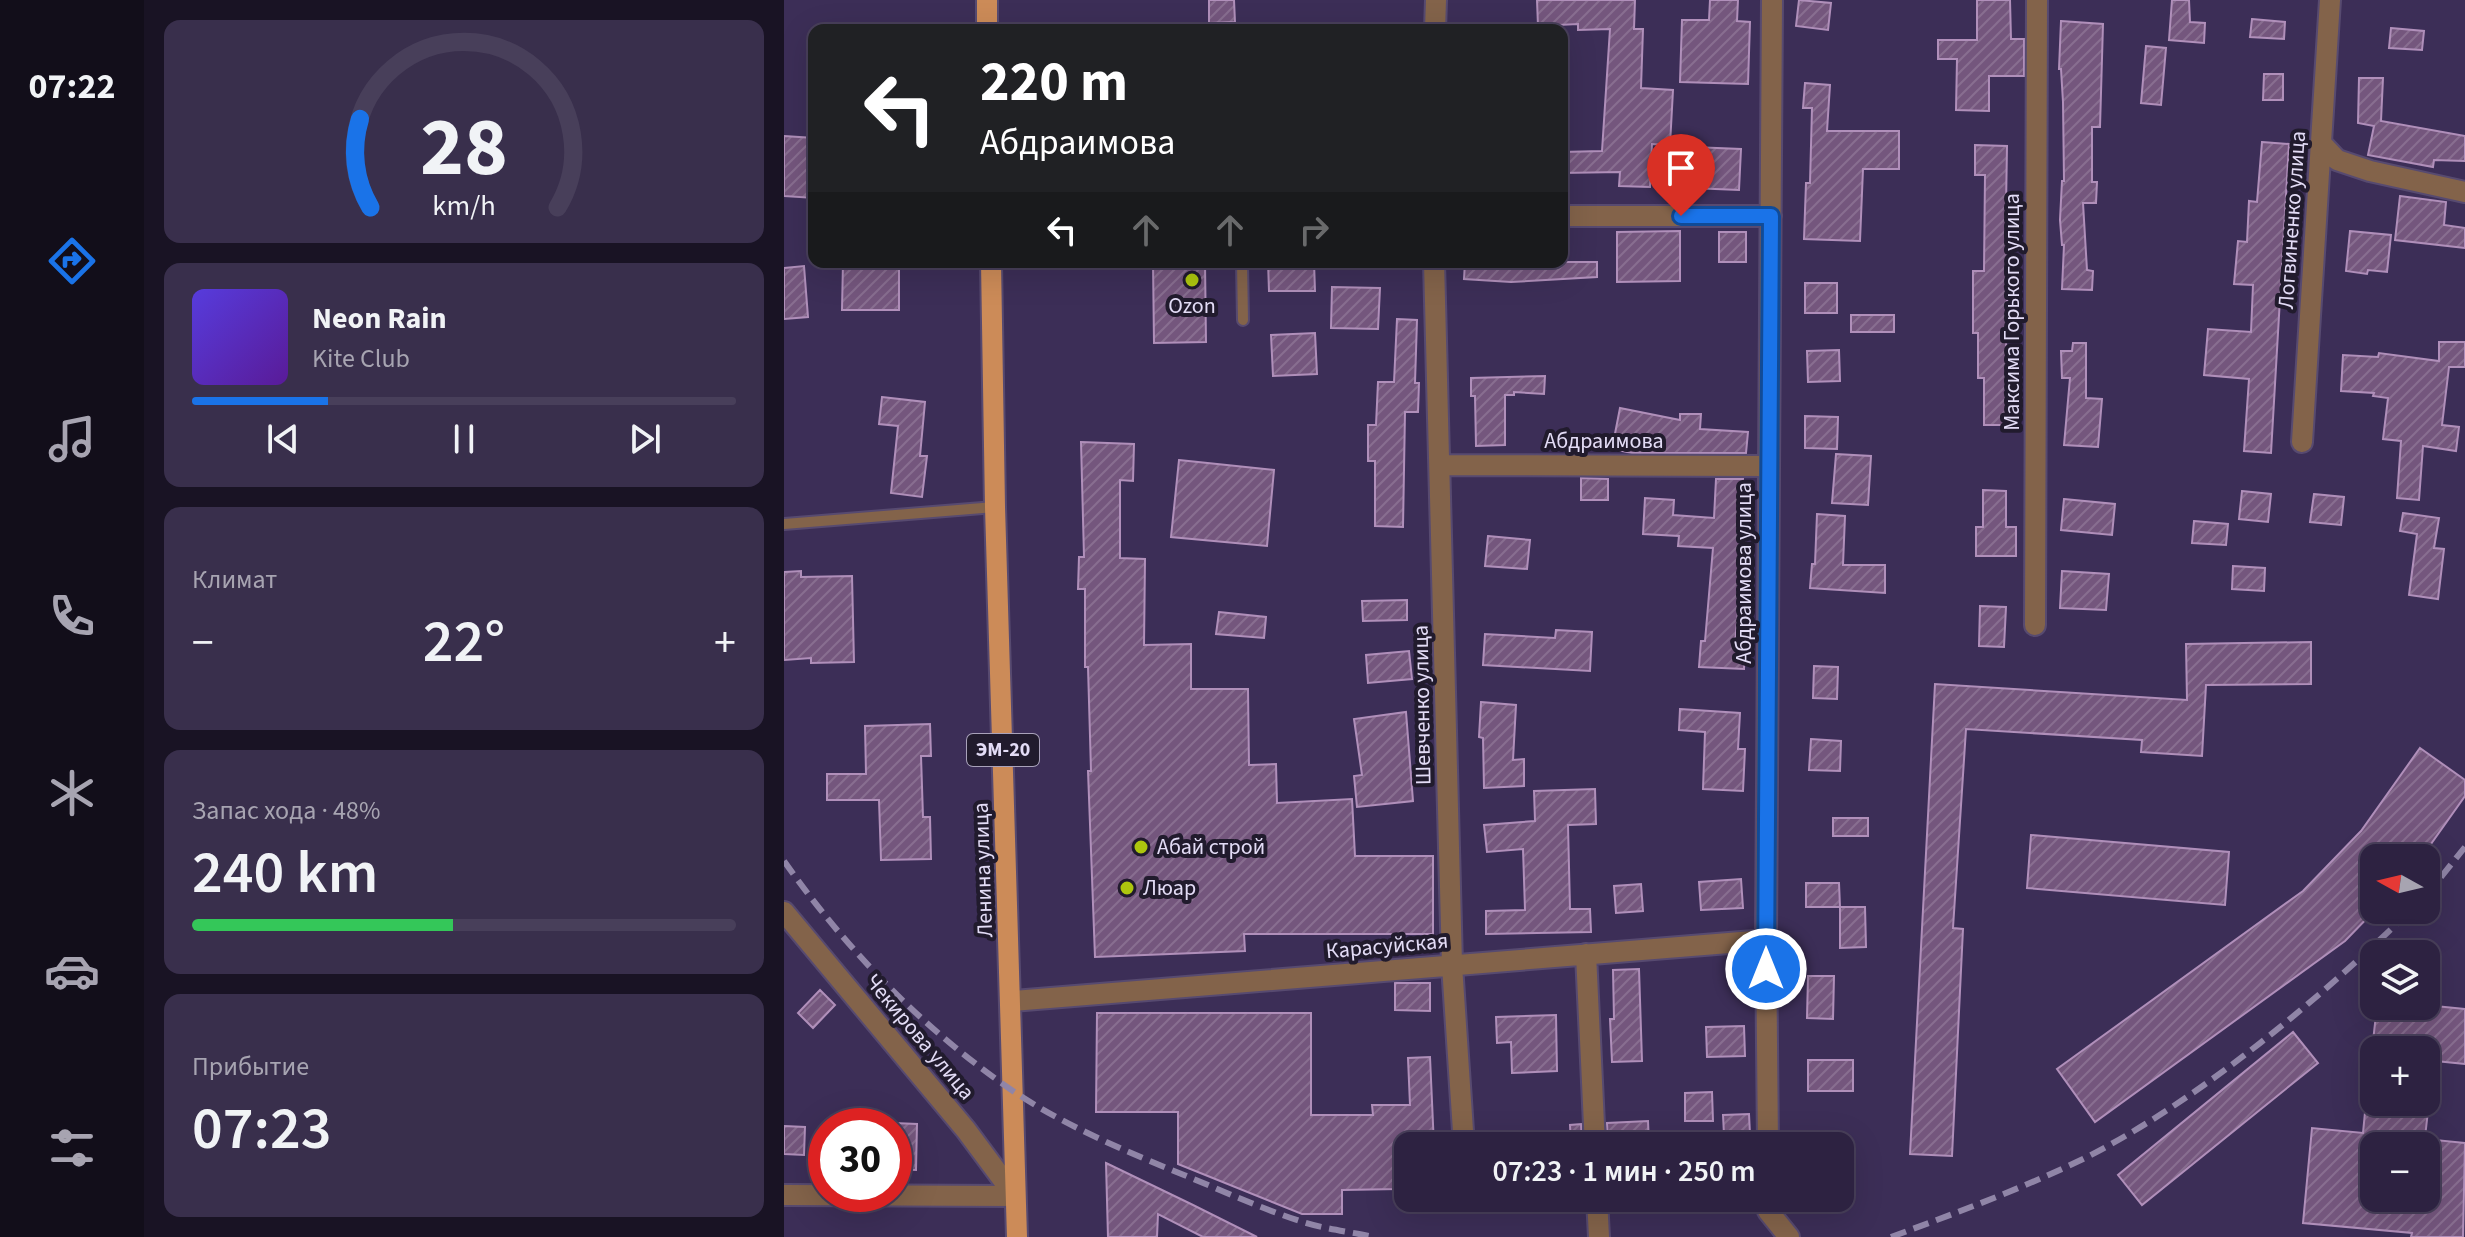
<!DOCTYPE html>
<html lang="ru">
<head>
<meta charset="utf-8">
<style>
	body { margin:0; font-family:"Source Sans 3",sans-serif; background:#392f4c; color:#f1f3f6; height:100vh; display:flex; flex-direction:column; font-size:30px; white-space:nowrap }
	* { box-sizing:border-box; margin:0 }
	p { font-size:26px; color:#a7a4b1 }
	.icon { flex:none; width:44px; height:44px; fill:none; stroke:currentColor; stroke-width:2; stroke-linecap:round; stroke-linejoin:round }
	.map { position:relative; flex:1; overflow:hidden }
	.drawer { display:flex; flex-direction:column; gap:20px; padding:20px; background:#191324; width:640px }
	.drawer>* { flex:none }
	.banner { position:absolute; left:24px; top:24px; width:760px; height:244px; border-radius:16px; box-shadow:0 8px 32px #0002,0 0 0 2px #483f5a; background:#202124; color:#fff; overflow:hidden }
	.needle { width:52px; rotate:278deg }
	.controls { position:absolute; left:1576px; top:844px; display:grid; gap:16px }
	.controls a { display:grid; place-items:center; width:80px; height:80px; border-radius:16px; background:#2d2241; box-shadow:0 8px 32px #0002,0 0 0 2px #483f5a; font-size:40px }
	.speed { position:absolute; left:24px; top:1108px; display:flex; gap:16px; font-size:40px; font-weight:700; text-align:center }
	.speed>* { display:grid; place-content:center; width:104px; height:104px; border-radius:50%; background:#2d2241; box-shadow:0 8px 32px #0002,0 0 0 2px #483f5a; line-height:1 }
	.speed .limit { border:12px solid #d22; background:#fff; color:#111 }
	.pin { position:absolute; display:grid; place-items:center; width:68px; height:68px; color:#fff; margin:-82px -34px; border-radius:50% 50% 50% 0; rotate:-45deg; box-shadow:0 0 8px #0007 }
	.pin .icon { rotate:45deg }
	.me { position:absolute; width:88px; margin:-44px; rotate:0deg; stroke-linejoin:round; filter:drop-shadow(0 0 6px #0008) }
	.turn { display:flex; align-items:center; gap:28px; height:168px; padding:0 40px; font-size:36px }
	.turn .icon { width:104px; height:104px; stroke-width:2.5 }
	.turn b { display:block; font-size:56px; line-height:68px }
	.lanes { display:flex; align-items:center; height:76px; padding:0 40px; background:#0003; justify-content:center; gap:40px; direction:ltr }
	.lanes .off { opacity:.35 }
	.big { font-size:60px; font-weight:600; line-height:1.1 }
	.drawer .card { flex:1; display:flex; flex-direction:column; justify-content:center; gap:12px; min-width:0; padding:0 28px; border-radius:16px; background:#392f4c }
	.drawer .dial { align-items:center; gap:0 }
	.dial svg { height:208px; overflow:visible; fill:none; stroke:#483f5a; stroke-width:7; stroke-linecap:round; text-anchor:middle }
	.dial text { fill:#f1f3f6; stroke:none }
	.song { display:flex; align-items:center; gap:24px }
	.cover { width:96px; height:96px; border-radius:12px; background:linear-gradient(135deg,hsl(250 70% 55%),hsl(270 70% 35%)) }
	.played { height:8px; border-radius:4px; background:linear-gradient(90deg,#1a73e8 25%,#483f5a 25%) }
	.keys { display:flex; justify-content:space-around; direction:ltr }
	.heat { display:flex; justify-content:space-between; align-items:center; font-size:44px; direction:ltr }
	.charge { height:12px; border-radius:6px; background:linear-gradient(90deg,#34c759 48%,#483f5a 0) }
	.trip { position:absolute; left:610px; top:1132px; width:460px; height:80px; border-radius:16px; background:#2d2241; box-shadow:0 8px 32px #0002,0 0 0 2px #483f5a; font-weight:600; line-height:80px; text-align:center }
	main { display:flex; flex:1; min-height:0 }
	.tabs { display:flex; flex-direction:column; width:144px; justify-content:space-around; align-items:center; background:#120e1a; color:#a7a4b1 }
	.tabs .icon { width:56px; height:56px }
	.tabs .current { color:#1a73e8 }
	.tabs b { font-size:36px; color:#f1f3f6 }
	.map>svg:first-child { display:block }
</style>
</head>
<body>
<main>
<nav class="tabs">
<b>07:22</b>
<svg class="icon current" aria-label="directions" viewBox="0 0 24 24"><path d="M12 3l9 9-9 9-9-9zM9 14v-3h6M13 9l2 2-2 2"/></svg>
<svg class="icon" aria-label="music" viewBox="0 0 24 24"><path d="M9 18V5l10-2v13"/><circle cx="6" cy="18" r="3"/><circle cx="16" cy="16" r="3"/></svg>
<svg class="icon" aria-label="phone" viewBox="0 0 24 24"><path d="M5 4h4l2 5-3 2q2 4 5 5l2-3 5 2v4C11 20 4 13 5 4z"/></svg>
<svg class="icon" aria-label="climate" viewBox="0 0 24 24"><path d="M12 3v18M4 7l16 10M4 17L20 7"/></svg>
<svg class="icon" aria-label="car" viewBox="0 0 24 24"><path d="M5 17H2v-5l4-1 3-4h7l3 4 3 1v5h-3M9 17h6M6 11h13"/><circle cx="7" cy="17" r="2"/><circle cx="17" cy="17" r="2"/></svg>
<svg class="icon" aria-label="filters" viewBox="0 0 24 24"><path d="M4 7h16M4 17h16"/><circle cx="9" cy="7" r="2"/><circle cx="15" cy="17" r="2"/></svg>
</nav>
<section class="drawer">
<div class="card dial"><svg viewBox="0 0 100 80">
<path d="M14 69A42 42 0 1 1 86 69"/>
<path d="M14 69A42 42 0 0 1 10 35" stroke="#1a73e8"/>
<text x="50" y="56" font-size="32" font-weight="700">28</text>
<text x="50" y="72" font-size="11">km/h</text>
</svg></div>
<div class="card">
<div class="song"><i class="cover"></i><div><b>Neon Rain</b><p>Kite Club</p></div></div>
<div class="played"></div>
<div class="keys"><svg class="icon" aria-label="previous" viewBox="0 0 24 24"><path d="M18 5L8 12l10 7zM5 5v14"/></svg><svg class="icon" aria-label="pause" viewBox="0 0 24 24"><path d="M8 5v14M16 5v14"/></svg><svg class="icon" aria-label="next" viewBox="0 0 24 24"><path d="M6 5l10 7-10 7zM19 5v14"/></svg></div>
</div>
<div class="card"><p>Климат</p>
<div class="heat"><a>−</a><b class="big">22°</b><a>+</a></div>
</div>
<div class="card"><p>Запас хода · 48%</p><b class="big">240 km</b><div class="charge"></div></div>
<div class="card"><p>Прибытие</p><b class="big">07:23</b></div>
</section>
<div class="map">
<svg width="1681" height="1237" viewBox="0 0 1681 1237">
	<defs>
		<pattern id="building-hatch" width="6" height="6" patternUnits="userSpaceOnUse" patternTransform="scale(2)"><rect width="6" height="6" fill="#74567d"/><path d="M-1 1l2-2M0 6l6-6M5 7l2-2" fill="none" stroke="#886e90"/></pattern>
	</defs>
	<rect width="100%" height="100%" fill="#3c2e57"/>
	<path fill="url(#building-hatch)" stroke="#b08fba" stroke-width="2" d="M425,0H450L451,22L425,23Z
		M753,0H851L850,29H859L857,88L889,90L886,145L868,144L866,187L835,186L836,172L778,173V152L818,151L826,29L794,30V24L754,26Z
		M926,0H954L953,21L966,22L964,84L896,82L898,20H925Z
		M1015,0L1047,3L1044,30L1012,26Z
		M1193,0H1226L1227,39H1240V76H1205V111L1172,110L1173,59H1154V40H1193Z
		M1388,0H1405L1406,22L1421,23L1420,43L1385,40Z
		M1468,19L1501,22L1500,39L1466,37Z
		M1277,21L1319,24L1316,127H1308V182H1313L1312,203H1299L1303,270L1309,271L1308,290L1278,289L1280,245H1278L1276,220L1278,181H1280L1279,102L1277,69H1275Z
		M1607,28L1640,31L1638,50L1605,48Z
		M1362,46L1382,48L1377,105L1357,103Z
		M1480,74H1499V100H1479Z
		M1575,78H1599L1597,121L1681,136V161L1650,160L1649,167L1584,155L1590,126L1574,123Z
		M1021,83L1046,85L1043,131H1115V169H1079L1076,241L1020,239L1022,183H1026L1028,108H1019Z
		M0,136L30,138V198L0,196Z
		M1478,142L1505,144L1487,453L1460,451L1465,379L1420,375L1424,329L1467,332L1469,285L1450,284L1454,241L1463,242L1465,201L1473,202Z
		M1191,145L1223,146L1222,207H1225L1227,301H1223L1222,349H1224L1226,425H1200V378H1194V333H1189V271H1200L1201,175H1191Z
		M908,147L957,149L955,190L907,188Z
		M1616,196L1662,202L1660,225L1681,228V248L1611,240Z
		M896,231V281L833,282V232Z
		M1566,231L1607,235L1603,272L1584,270L1583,274L1562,271Z
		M935,232H962V262H935Z
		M59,262H115V310H58Z
		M369,262H421L422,342L370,343Z
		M484,262H530L531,291H485Z
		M681,262H813V277L727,282L680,279Z
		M20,266L24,317L0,319V268Z
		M1021,283H1053V313H1021Z
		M548,287L596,288L594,329L547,328Z
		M1067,315H1110V332H1067Z
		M613,319L633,320L631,383H635L634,412H621L619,527L591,526V461H584V425H592L594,382H610Z
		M531,333L533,374L489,376L487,335Z
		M1655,342H1681V367H1665L1658,425L1675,427L1672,451L1639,446L1635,500L1613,498L1617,441L1599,439L1604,398L1589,396L1590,393L1557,391L1559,355L1594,357L1595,353L1655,361Z
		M1289,343H1302V398L1318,399L1314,447L1280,445L1286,378H1278L1277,351H1288Z
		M1055,350L1056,381L1024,382L1023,351Z
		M761,376L760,394L730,392V395H721V445L692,446L691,396H687V378Z
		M98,397L141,402L136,456H143L138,497L107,493L114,426L95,424Z
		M836,408L896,420V414H917L916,429L964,432L962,453H848L828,449Z
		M1021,416L1054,417L1053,449L1021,448Z
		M297,442L350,444L349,481L336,480V558L361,559L360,645L407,644V689H464L465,765L492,764L493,803L568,799L571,856H649V934H460L461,951L311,957L304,771H307L304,667H301V589H294L295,557H300Z
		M1052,454L1087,456L1084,505L1048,503Z
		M395,460L490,470L483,546L387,537Z
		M797,478L824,479V500H797Z
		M932,479H959L958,499H965L951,643L961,644L960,669L915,667L917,641H921L929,548L894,546L895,536L859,534L861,498L890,500L889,515L930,518Z
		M1199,490L1222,491V527H1232V556H1192V527H1199Z
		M1458,491L1487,494L1484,522L1455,519Z
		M1530,494L1560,497L1557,525L1526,522Z
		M1280,499L1331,504L1328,535L1277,530Z
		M1619,513L1655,518L1650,548L1660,549L1654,599L1625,595L1633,534L1616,531Z
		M1033,514L1061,516L1059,565H1101V593L1026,588L1028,564H1031Z
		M1410,521L1444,524L1442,545L1408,543Z
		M704,536L746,540L743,569L701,566Z
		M1449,566L1481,568L1480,591L1448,589Z
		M17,571V577L68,576L70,662L27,663V658L0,660V572Z
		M1278,571L1325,574L1322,610L1276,608Z
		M623,600V620L579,621L578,601Z
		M1196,606L1222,607L1220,647L1195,646Z
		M435,612L482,617L480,638L432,634Z
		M772,630L808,632L806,671L699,665L701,634L771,638Z
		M1527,642V684L1422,685L1418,756L1357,752L1358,740L1182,729L1169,928L1179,929L1168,1156L1126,1154L1151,684L1403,700L1402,644Z
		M625,651L628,679L584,683L582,655Z
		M1030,666L1054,667L1053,699L1029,698Z
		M697,702L732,705L729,760L740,759V786L700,788L699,738L695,737Z
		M896,709L956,713L954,749H961L959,791L919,789L921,732L895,730Z
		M622,712L629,801L573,807L570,776L578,775L570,719Z
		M146,724L147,756H137L139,817H146L147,859L97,860L95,800H43V774H82L81,726Z
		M1027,739L1057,741L1056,771L1025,770Z
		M1636,748L1681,780V796L1637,858H1590V911L1561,941L1311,1122L1273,1069L1519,891L1577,831Z
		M811,789L812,824L784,825L786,909H806L807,932L702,934V911L741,910L739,849L703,852L700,825L751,821L750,791Z
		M1049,818H1084V836H1049Z
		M1247,835L1445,852L1441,905L1243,888Z
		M957,879L959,908L917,910L915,882Z
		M1022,883H1055L1056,907H1022Z
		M857,884L859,911L832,913L830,886Z
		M1056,907H1081L1082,947L1056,948Z
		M855,969L858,1061L828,1062L826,1019H830L829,970Z
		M1024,976H1050L1049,1019L1023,1018Z
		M611,983H646V1011L611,1010Z
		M36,990L51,1005L29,1028L14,1013Z
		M1593,1006H1651L1681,1009V1064L1642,1060V1050H1588Z
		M313,1013H527V1115H589L588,1105H626L624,1058L646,1057L650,1146H624V1167H615V1189L558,1190V1214H518L394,1164V1112H312Z
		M772,1015L773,1071L728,1073L727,1042L713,1043L712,1017Z
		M960,1026L961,1056L923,1057L922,1027Z
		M1509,1032L1534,1063L1358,1205L1334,1175Z
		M1024,1060H1069V1091H1024Z
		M928,1092L929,1121H901V1093Z
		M1582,1102H1645L1640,1146H1590V1198H1642V1139L1681,1143L1679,1237H1627L1628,1233L1519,1223L1528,1128L1579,1133Z
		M965,1114L966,1134L940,1135L939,1115Z
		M864,1121L865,1146H824L823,1123Z
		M110,1123L133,1124L132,1170L110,1169Z
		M797,1124L798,1146H787L786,1125Z
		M0,1126L21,1127L20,1155L0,1154Z
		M322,1163L407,1204L473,1237H419L374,1214L373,1237H324Z"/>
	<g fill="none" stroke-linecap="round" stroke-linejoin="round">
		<g stroke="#574a70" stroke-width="14">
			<path id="lane" d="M458,262L459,320
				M0,524L211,507"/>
		</g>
		<g stroke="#574a70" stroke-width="24">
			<path id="street" d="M651,30L652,0
				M1537,143L1553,160L1586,171L1681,192
				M778,216H987
				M650,262L668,965L680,1146
				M1518,442L1546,0
				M656,465L985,466
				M1251,625L1253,0
				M0,912L182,1130L231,1196
				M802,954L811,1146
				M228,1001L982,940
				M984,1146L982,940L988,0
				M0,1195L231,1196
				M813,1198L815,1237
				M984,1198V1211L1005,1237"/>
		</g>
		<g stroke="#574a70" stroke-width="24">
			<path id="primary" d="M203,0V30
				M207,262L211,507L233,1237"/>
		</g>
		<use href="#lane" stroke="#83634a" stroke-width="10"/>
		<use href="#street" stroke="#83634a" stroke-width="20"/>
		<use href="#primary" stroke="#cc8b58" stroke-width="20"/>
		<path stroke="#9085a7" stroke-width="6" stroke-dasharray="16 8" stroke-linecap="butt" d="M0,861C62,949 137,1027 226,1089C277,1124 343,1152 400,1175C439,1191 478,1209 519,1222C541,1229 567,1232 590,1237
			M1642,896L1681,847
			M1107,1237C1172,1213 1237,1189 1299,1159C1413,1102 1536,999 1627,910"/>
	</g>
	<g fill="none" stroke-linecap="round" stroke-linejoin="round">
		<g stroke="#114b97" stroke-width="20">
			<path id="route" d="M897,216H987L982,969"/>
		</g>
		<use href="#route" stroke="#1a73e8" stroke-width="14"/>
	</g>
	<g fill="#adc60e" stroke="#211b2d" stroke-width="3">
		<circle cx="408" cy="280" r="8"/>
		<circle cx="357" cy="847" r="8"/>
		<circle cx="343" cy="888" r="8"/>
	</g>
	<g text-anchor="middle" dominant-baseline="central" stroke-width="8" stroke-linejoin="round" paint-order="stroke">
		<rect fill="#211b2d" stroke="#a9a2ba" stroke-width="2" x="183" y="734" width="72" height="32" rx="6"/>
		<g font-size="20" font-weight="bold" fill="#e3dcf6">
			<text x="219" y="750">ЭМ-20</text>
		</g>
		<g font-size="22" fill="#e3dcf6" stroke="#211b2d">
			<text transform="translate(1508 220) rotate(-86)">Логвиненко улица</text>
			<text transform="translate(1228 312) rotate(-90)">Максима Горького улица</text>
			<text x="820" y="441">Абдраимова</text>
			<text transform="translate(960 573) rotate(-90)">Абдраимова улица</text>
			<text transform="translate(638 705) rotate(-91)">Шевченко улица</text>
			<text transform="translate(199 870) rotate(-92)">Ленина улица</text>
			<text transform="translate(603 946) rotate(-5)">Карасуйская</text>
			<text transform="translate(136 1037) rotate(50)">Чекирова улица</text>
		</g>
		<g font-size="22" fill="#e3dcf6" stroke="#211b2d" text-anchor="start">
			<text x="408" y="306" text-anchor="middle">Ozon</text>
			<text x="373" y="847">Абай строй</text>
			<text x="359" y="888">Люар</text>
		</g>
	</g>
</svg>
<div class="controls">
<a><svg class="needle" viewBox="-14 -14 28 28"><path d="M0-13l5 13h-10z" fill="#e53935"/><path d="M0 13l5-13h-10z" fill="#a7a4b1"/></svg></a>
<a><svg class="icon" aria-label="layers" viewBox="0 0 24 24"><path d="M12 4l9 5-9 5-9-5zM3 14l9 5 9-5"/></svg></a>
<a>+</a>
<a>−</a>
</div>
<div class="speed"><div class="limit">30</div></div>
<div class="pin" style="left:897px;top:216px;background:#d93025"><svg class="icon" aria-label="arrive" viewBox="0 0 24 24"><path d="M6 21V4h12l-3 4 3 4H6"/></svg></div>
<svg class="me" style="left:982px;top:969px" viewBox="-20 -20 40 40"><circle r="17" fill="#1a73e8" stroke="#fff" stroke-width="3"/><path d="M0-11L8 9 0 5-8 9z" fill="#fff"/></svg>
<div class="trip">07:23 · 1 мин · 250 m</div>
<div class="banner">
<div class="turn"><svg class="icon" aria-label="left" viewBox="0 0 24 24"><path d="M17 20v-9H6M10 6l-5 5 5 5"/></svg><div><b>220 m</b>Абдраимова</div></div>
<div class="lanes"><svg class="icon" aria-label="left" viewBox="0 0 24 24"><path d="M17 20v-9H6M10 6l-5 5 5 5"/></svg><svg class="icon off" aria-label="ahead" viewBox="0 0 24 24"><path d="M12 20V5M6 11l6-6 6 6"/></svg><svg class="icon off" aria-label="ahead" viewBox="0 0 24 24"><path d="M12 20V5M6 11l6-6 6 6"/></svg><svg class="icon off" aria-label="right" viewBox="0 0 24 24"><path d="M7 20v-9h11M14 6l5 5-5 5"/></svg></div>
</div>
</div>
</main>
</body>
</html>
